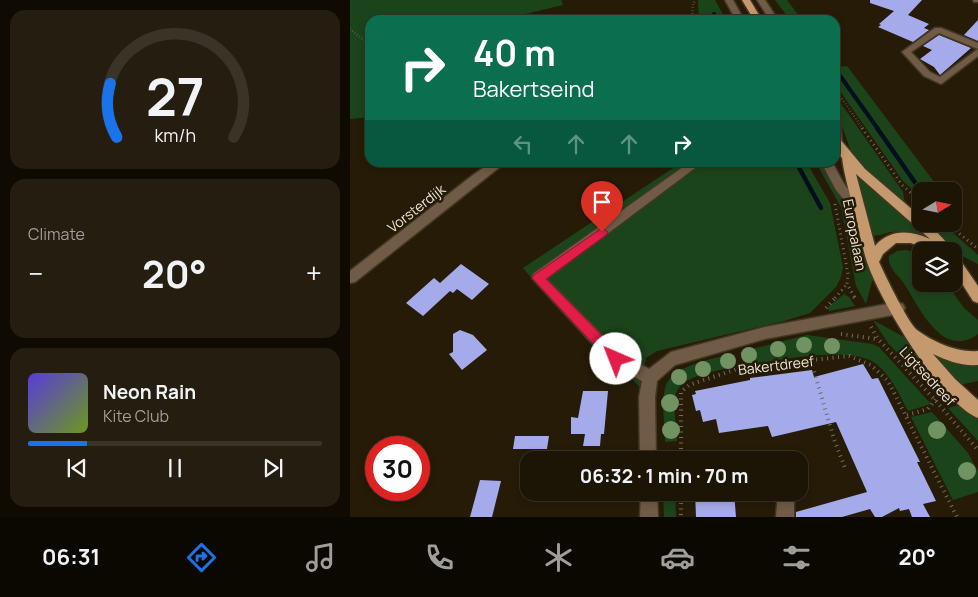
<!DOCTYPE html>
<html lang="en">
<head>
<meta charset="utf-8">
<style>
	body { margin:0; font-family:Manrope,sans-serif; background:#251d0f; color:#f1f3f6; height:100vh; display:flex; flex-direction:column; font-size:19px; white-space:nowrap }
	* { box-sizing:border-box; margin:0 }
	p { font-size:16px; color:#a09e9a }
	.icon { flex:none; width:28px; height:28px; fill:none; stroke:currentColor; stroke-width:2; stroke-linecap:round; stroke-linejoin:round }
	.map { position:relative; flex:1; overflow:hidden }
	.details { display:flex; flex-direction:column; gap:10px; padding:10px; background:#0f0b03; width:350px }
	.details>* { flex:none }
	.banner { position:absolute; left:15px; top:15px; width:475px; height:152px; border-radius:15px; box-shadow:0 2px 8px #0003,0 0 0 1px #3a3327; background:#0b6e4f; color:#fff; overflow:hidden }
	.needle { width:32px; rotate:80deg }
	.controls { position:absolute; left:562px; top:182px; display:grid; gap:10px }
	.controls a { display:grid; place-items:center; width:50px; height:50px; border-radius:10px; background:#1c1405; box-shadow:0 2px 8px #0003,0 0 0 1px #3a3327; font-size:25px }
	.speed { position:absolute; left:15px; top:436px; display:flex; gap:10px; font-size:25px; font-weight:700; text-align:center }
	.speed>* { display:grid; place-content:center; width:65px; height:65px; border-radius:50%; background:#1c1405; box-shadow:0 2px 8px #0003,0 0 0 1px #3a3327; line-height:1 }
	.speed .limit { border:8px solid #d22; background:#fff; color:#111 }
	.pin { position:absolute; display:grid; place-items:center; width:42px; height:42px; color:#fff; margin:-51px -21px; border-radius:50% 50% 50% 0; rotate:-45deg; box-shadow:0 0 5px #0007 }
	.pin .icon { rotate:45deg }
	.me { position:absolute; width:55px; margin:-28px; rotate:316deg; stroke-linejoin:round; filter:drop-shadow(0 0 4px #0008) }
	.turn { display:flex; align-items:center; gap:18px; height:105px; padding:0 25px; font-size:22px }
	.turn .icon { width:65px; height:65px; stroke-width:2.5 }
	.turn b { display:block; font-size:35px; line-height:42px }
	.lanes { display:flex; align-items:center; height:48px; padding:0 25px; background:#0003; justify-content:center; gap:25px; direction:ltr }
	.lanes .off { opacity:.35 }
	.big { font-size:38px; font-weight:700; line-height:1.1 }
	.details .card { flex:1; display:flex; flex-direction:column; justify-content:center; gap:8px; min-width:0; padding:0 18px; border-radius:15px; background:#251d0f }
	.details .dial { align-items:center; gap:0 }
	.dial svg { height:130px; overflow:visible; fill:none; stroke:#3a3327; stroke-width:7; stroke-linecap:round; text-anchor:middle }
	.dial text { fill:#f1f3f6; stroke:none }
	.song { display:flex; align-items:center; gap:15px }
	.cover { width:60px; height:60px; border-radius:8px; background:linear-gradient(135deg,hsl(250 70% 55%),hsl(80 70% 35%)) }
	.played { height:5px; border-radius:2px; background:linear-gradient(90deg,#1a73e8 20%,#3a3327 20%) }
	.keys { display:flex; justify-content:space-around; direction:ltr }
	.heat { display:flex; justify-content:space-between; align-items:center; font-size:28px; direction:ltr }
	.trip { position:absolute; left:170px; top:451px; width:288px; height:50px; border-radius:15px; background:#1c1405; box-shadow:0 2px 8px #0003,0 0 0 1px #3a3327; font-weight:700; line-height:50px; text-align:center }
	.tabs { display:flex; height:80px; justify-content:space-around; align-items:center; background:#0b0802; color:#a09e9a }
	.tabs .icon { width:35px; height:35px }
	.tabs .active { color:#1a73e8 }
	.tabs b { font-size:22px; color:#f1f3f6 }
	main { display:flex; flex:1; min-height:0 }
	.map>svg:first-child { display:block }
</style>
</head>
<body>
<main>
<section class="details">
<div class="card dial"><svg viewBox="0 0 100 80">
<path d="M14 69A42 42 0 1 1 86 69"/>
<path d="M14 69A42 42 0 0 1 10 36" stroke="#1a73e8"/>
<text x="50" y="56" font-size="32" font-weight="700">27</text>
<text x="50" y="72" font-size="11">km/h</text>
</svg></div>
<div class="card"><p>Climate</p>
<div class="heat"><a>−</a><b class="big">20°</b><a>+</a></div>
</div>
<div class="card">
<div class="song"><i class="cover"></i><div><b>Neon Rain</b><p>Kite Club</p></div></div>
<div class="played"></div>
<div class="keys"><svg class="icon" aria-label="previous" viewBox="0 0 24 24"><path d="M18 5L8 12l10 7zM5 5v14"/></svg><svg class="icon" aria-label="pause" viewBox="0 0 24 24"><path d="M8 5v14M16 5v14"/></svg><svg class="icon" aria-label="next" viewBox="0 0 24 24"><path d="M6 5l10 7-10 7zM19 5v14"/></svg></div>
</div>
</section>
<div class="map">
<svg width="628" height="517" viewBox="0 0 628 517">
	<rect width="100%" height="100%" fill="#261b07"/>
	<path fill="#1c441b" d="M0,0H211L213,5L151,20H20V117L0,119Z
		M348,0H365L376,20H349Z
		M425,0H437L452,20H440Z
		M485,63L488,67L497,66L591,191H571V198L553,181L485,84Z
		M485,95L553,192L555,204L519,176L502,154L485,107Z
		M332,162L457,163L480,203L493,267L491,277L486,287L460,313L434,321L307,351L296,358L290,387L201,301L173,268Z
		M466,163H473L504,215L525,280L522,281L516,304L506,286L491,207Z
		M504,177H510L521,189L577,235L574,238C563,234 552,230 541,232C533,233 529,237 521,235Z
		M578,224H593L628,255V264L608,254H605Z
		M556,250L571,254V284H597L614,308L628,320V334C593,360 570,309 555,285C549,275 537,268 539,256L547,251Z
		M494,294L499,297L505,306L479,311L478,307Z
		M523,320L554,337L557,336L596,388L584,391L580,388L538,343Z
		M457,335L522,344L529,347L581,404L558,411C549,394 541,375 525,363C498,345 428,361 396,365L390,352Z
		M382,354L385,366C367,372 329,374 325,397C323,411 327,428 327,441L315,442C315,424 311,405 315,388C321,365 363,359 382,354Z
		M590,355L628,365V381L609,385L586,360Z
		M614,404L628,416V441L598,408Z
		M582,412L618,453L628,471V492L603,500L561,417Z
		M313,493H325L326,517H314Z"/>
	<g fill="none" stroke-linecap="round" stroke-linejoin="round">
		<path stroke="#01101d" stroke-width="4" d="M364,14L367,20
			M488,73L528,129"/>
		<path stroke="#01101d" stroke-width="4.5" d="M527,128L571,191
			M446,162L471,208"/>
	</g>
	<path fill="#a5abea" d="M520,0H572L558,15L579,24L574,28L579,30L563,42L528,27L531,25L529,24L544,11L520,3Z
		M628,20V41L614,35Z
		M589,35L621,48L590,75L584,67L570,59L582,50L573,46Z
		M111,264L139,284L122,300L107,289L103,293L100,291L73,316L56,303L84,278L90,283Z
		M110,330L123,335L137,350L112,370L99,354L103,352V334Z
		M513,364L522,379L528,378L570,462H567L586,501L573,504L580,517H562L559,509L550,511L549,508L532,517H525L520,509L492,517H446V512L517,492L486,422L422,437L418,426L369,433L366,419L353,422L350,410L346,411L342,395L346,394L345,391L400,380V378L462,370L464,377Z
		M233,391H258L254,434H251L250,446H233L235,434H221V417L228,418Z
		M165,436H199L197,449H163Z
		M130,480L151,481L142,517H120Z
		M345,492H384L386,517H346Z"/>
	<g fill="none" stroke-linecap="round" stroke-linejoin="round">
		<g stroke="#423724" stroke-width="3">
			<path id="minor" d="M375,0H383L394,20H386Z
				M407,0H415L428,20H420Z
				M623,0H628V2H624Z
				M585,28H591L628,43V49L589,33L561,52L580,72L590,77L628,49V56L591,84L574,76L552,52Z
				M485,116L490,119L492,144L487,148L485,147Z
				M142,162H156L5,282L0,283V271L123,175Z
				M340,162H353L197,279L271,354L299,369L321,352L415,327L548,302L553,304L555,308L553,312L548,314L415,339L325,365L307,381L305,397L306,460H290L289,397L292,381L261,364L182,278L183,274Z
				M471,162H482L494,184L514,208L516,211L514,214H506L486,190Z
				M291,492H307L308,517H290Z
				M428,492H444V517H426Z"/>
		</g>
		<g stroke="#423724" stroke-width="3">
			<path id="major" d="M392,0H400L412,20H404Z
				M485,137L489,138L515,169L571,217V224H579L601,247L603,251H581L561,243H546L533,254L529,262C535,275 558,323 567,330C583,342 608,353 628,351V365C611,366 598,361 583,354L605,379L628,400V418C590,402 530,301 517,262C511,244 508,225 503,206C499,191 494,174 492,158L485,149ZM506,174L580,239C560,230 540,229 525,246Z
				M604,256L608,257L628,286V303L623,301L604,271Z"/>
		</g>
		<path stroke="#766d5c" stroke-width="2.5" stroke-dasharray="0.5 2.5" stroke-linecap="butt" d="M342,20L343,4L346,0
			M0,29L20,45
			M485,89L513,129"/>
		<path stroke="#766d5c" stroke-width="3" stroke-dasharray="1 4" stroke-linecap="butt" d="M512,128L552,185L571,202
			M485,204L498,274L497,284L505,298
			M598,224L628,249
			M485,298L497,284"/>
		<path stroke="#766d5c" stroke-width="4" stroke-dasharray="1 4.5" stroke-linecap="butt" d="M504,297L507,301
			M476,308L486,297
			M521,327L528,339L585,400L628,450
			M491,334L527,339
			M461,361L484,439L495,468
			M557,415L578,409L586,399
			M331,460V392L339,385L390,368L499,356L521,365L538,381L607,517
			M331,492V517"/>
		<use href="#minor" fill="#705b46" fill-rule="evenodd"/>
		<use href="#major" fill="#c4996d" fill-rule="evenodd"/>
	</g>
	<g fill="#719261">
		<circle cx="454" cy="345" r="8"/>
		<circle cx="482" cy="346" r="8"/>
		<circle cx="428" cy="349" r="8"/>
		<circle cx="399" cy="355" r="8"/>
		<circle cx="378" cy="361" r="8"/>
		<circle cx="353" cy="369" r="8"/>
		<circle cx="329" cy="377" r="8"/>
		<circle cx="320" cy="403" r="9"/>
		<circle cx="321" cy="430" r="9"/>
		<circle cx="587" cy="430" r="9"/>
		<circle cx="617" cy="471" r="9"/>
	</g>
	<path fill="#e11d48" stroke="#92132f" d="M252,228L258,232L256,235L196,279L270,354L272,359L270,363L266,365L261,363L182,278L184,275Z"/>
	<g text-anchor="middle" dominant-baseline="central" stroke-width="5" stroke-linejoin="round" paint-order="stroke">
		<g font-size="14" fill="#ebe4d8" stroke="#261b07">
			<text transform="translate(66 208) rotate(-38)">Vorsterdijk</text>
			<text transform="translate(505 235) rotate(79)">Europalaan</text>
			<text transform="translate(426 365) rotate(-7)">Bakertdreef</text>
			<text transform="translate(578 376) rotate(47)">Ligtsedreef</text>
		</g>
	</g>
</svg>
<div class="controls">
<a><svg class="needle" viewBox="-14 -14 28 28"><path d="M0-13l5 13h-10z" fill="#e53935"/><path d="M0 13l5-13h-10z" fill="#a09e9a"/></svg></a>
<a><svg class="icon" aria-label="layers" viewBox="0 0 24 24"><path d="M12 4l9 5-9 5-9-5zM3 14l9 5 9-5"/></svg></a>
</div>
<div class="speed"><div class="limit">30</div></div>
<div class="pin" style="left:252px;top:232px;background:#d93025"><svg class="icon" aria-label="arrive" viewBox="0 0 24 24"><path d="M6 21V4h12l-3 4 3 4H6"/></svg></div>
<svg class="me" style="left:266px;top:359px" viewBox="-20 -20 40 40"><circle r="19" fill="#fff"/><path d="M0-13L10 11 0 6-10 11z" fill="#e11d48"/></svg>
<div class="trip">06:32 · 1 min · 70 m</div>
<div class="banner">
<div class="turn"><svg class="icon" aria-label="right" viewBox="0 0 24 24"><path d="M7 20v-9h11M14 6l5 5-5 5"/></svg><div><b>40 m</b>Bakertseind</div></div>
<div class="lanes"><svg class="icon off" aria-label="left" viewBox="0 0 24 24"><path d="M17 20v-9H6M10 6l-5 5 5 5"/></svg><svg class="icon off" aria-label="ahead" viewBox="0 0 24 24"><path d="M12 20V5M6 11l6-6 6 6"/></svg><svg class="icon off" aria-label="ahead" viewBox="0 0 24 24"><path d="M12 20V5M6 11l6-6 6 6"/></svg><svg class="icon" aria-label="right" viewBox="0 0 24 24"><path d="M7 20v-9h11M14 6l5 5-5 5"/></svg></div>
</div>
</div>
</main>
<nav class="tabs">
<b>06:31</b>
<svg class="icon active" aria-label="directions" viewBox="0 0 24 24"><path d="M12 3l9 9-9 9-9-9zM9 14v-3h6M13 9l2 2-2 2"/></svg>
<svg class="icon" aria-label="music" viewBox="0 0 24 24"><path d="M9 18V5l10-2v13"/><circle cx="6" cy="18" r="3"/><circle cx="16" cy="16" r="3"/></svg>
<svg class="icon" aria-label="phone" viewBox="0 0 24 24"><path d="M5 4h4l2 5-3 2q2 4 5 5l2-3 5 2v4C11 20 4 13 5 4z"/></svg>
<svg class="icon" aria-label="climate" viewBox="0 0 24 24"><path d="M12 3v18M4 7l16 10M4 17L20 7"/></svg>
<svg class="icon" aria-label="car" viewBox="0 0 24 24"><path d="M5 17H2v-5l4-1 3-4h7l3 4 3 1v5h-3M9 17h6M6 11h13"/><circle cx="7" cy="17" r="2"/><circle cx="17" cy="17" r="2"/></svg>
<svg class="icon" aria-label="filters" viewBox="0 0 24 24"><path d="M4 7h16M4 17h16"/><circle cx="9" cy="7" r="2"/><circle cx="15" cy="17" r="2"/></svg>
<b>20°</b>
</nav>
</body>
</html>
